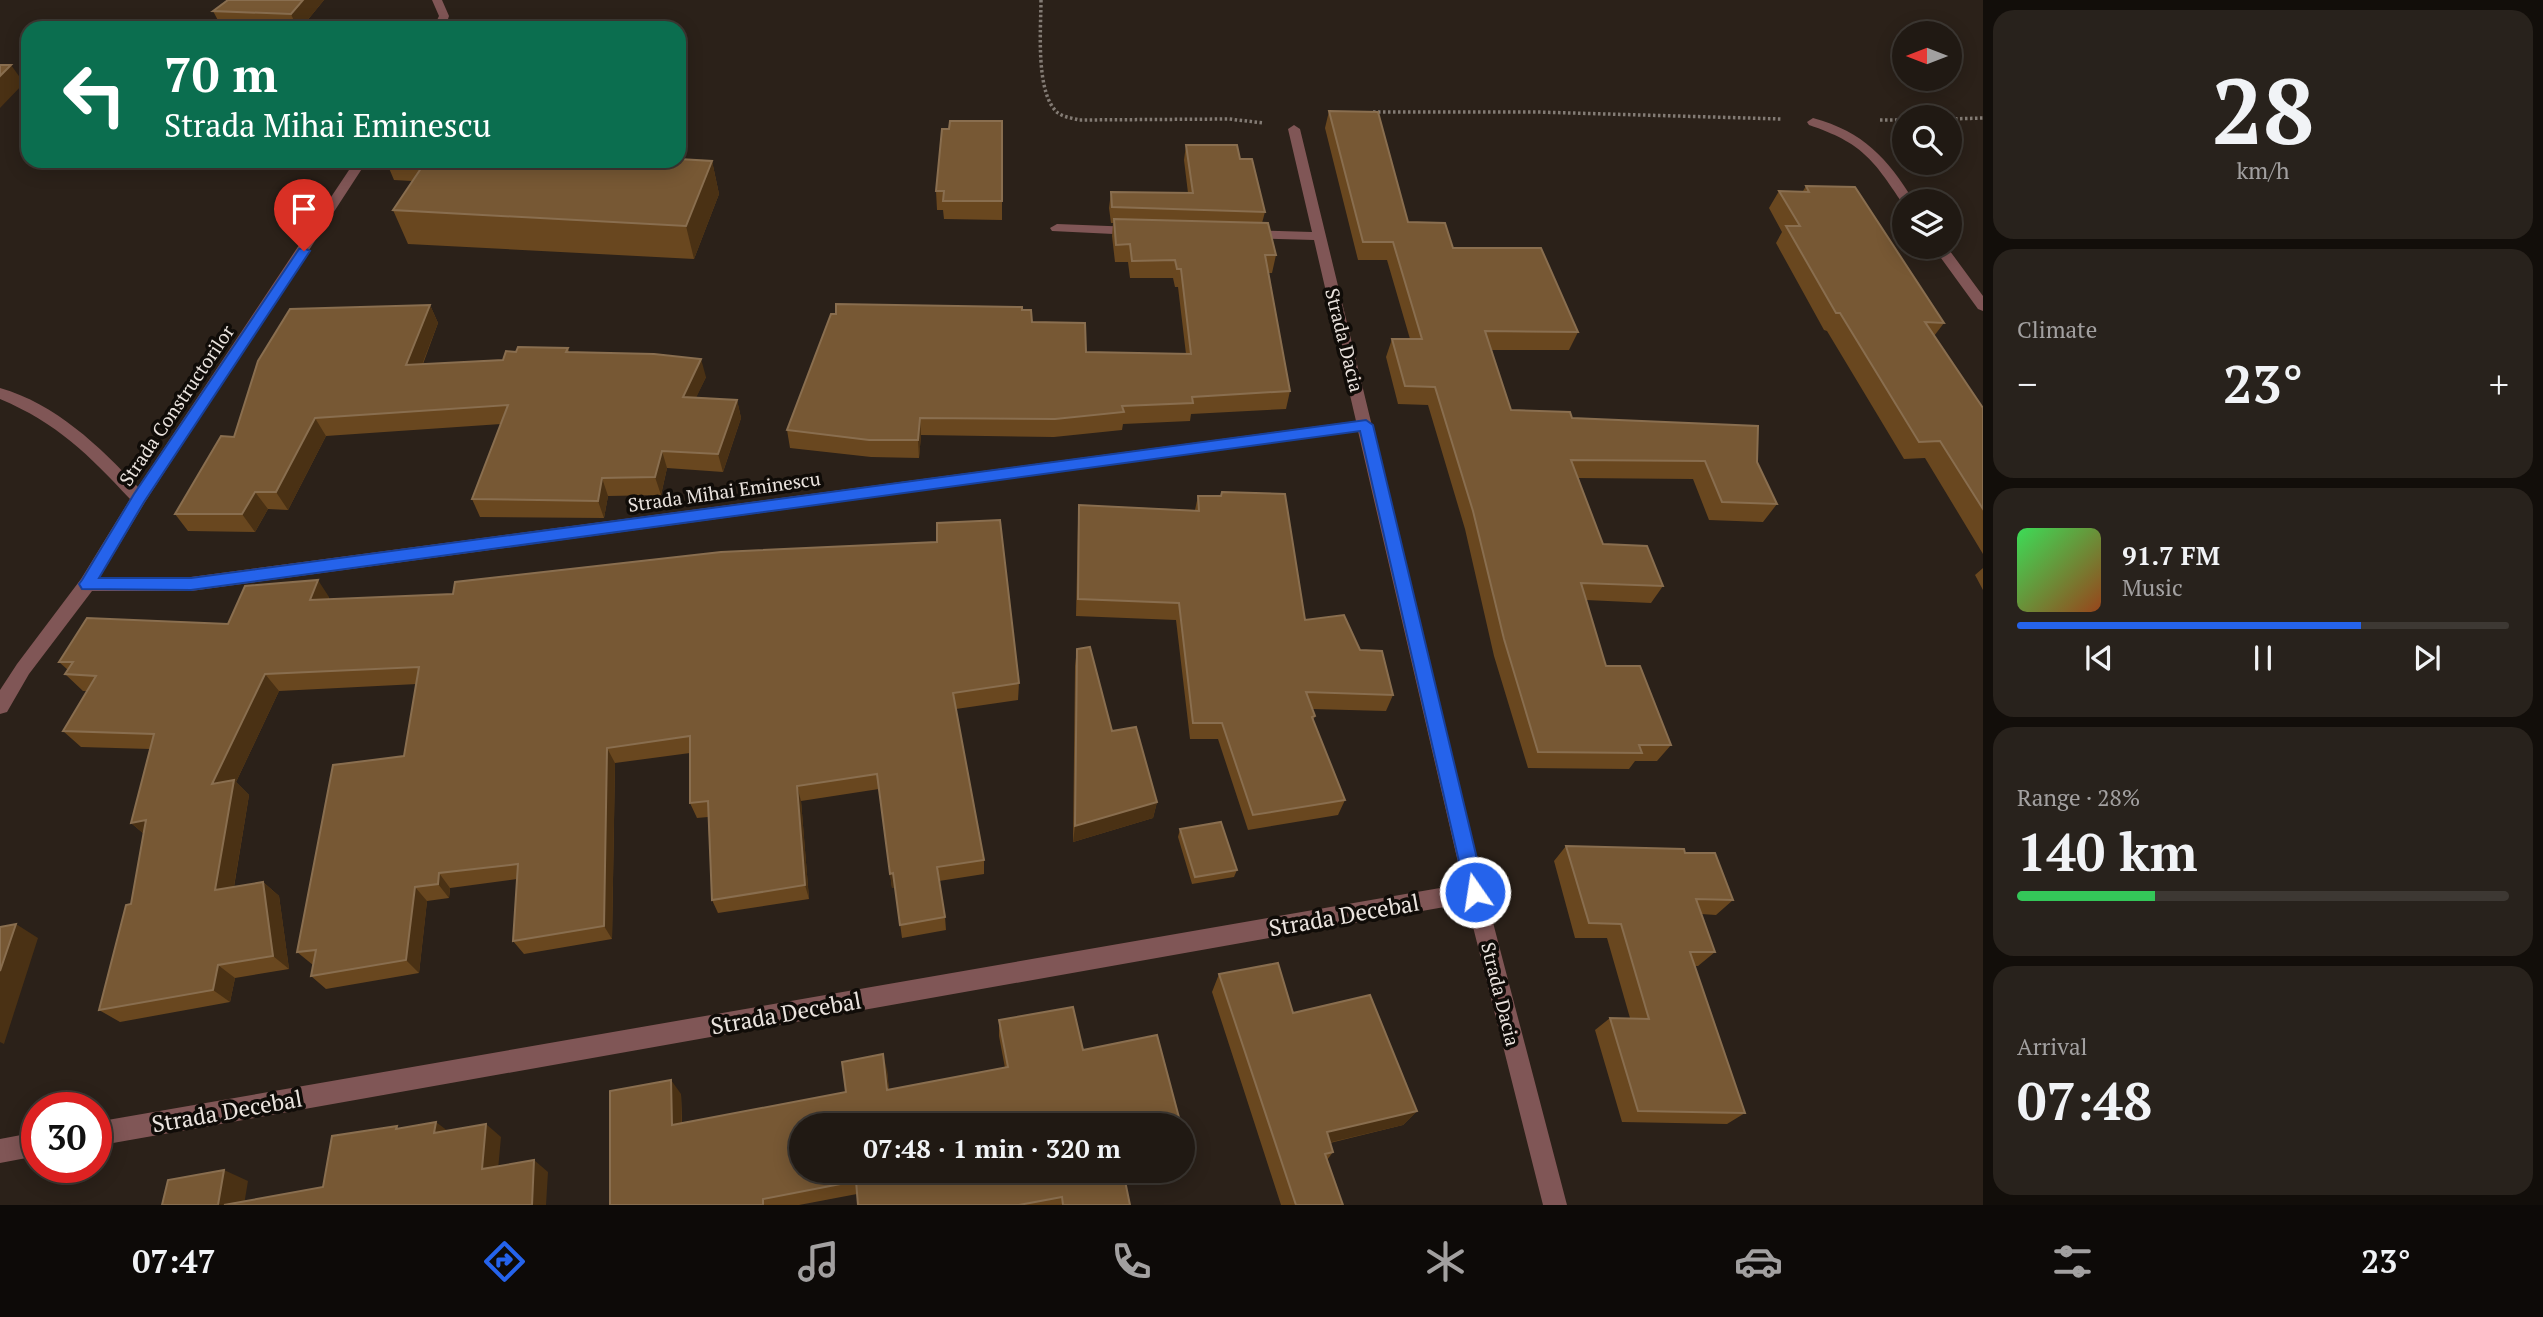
<!DOCTYPE html>
<html lang="en">
<head>
<meta charset="utf-8">
<style>
	body { margin:0; font-family:"PT Serif",serif; background:#28221c; color:#f1f3f6; height:100vh; display:flex; flex-direction:column; font-size:26px; white-space:nowrap }
	* { box-sizing:border-box; margin:0 }
	p { font-size:23px; color:#a2a0a0 }
	.icon { flex:none; width:38px; height:38px; fill:none; stroke:currentColor; stroke-width:2; stroke-linecap:round; stroke-linejoin:round }
	.map { position:relative; flex:1; overflow:hidden }
	.drawer { display:flex; flex-direction:column; gap:10px; padding:10px; background:#120e0a; width:560px }
	.drawer>* { flex:none }
	.top-card { position:absolute; left:21px; top:21px; width:665px; height:147px; border-radius:21px; box-shadow:0 4px 18px #0003,0 0 0 2px #3d3833; background:#0b6e4f; color:#fff; overflow:hidden }
	.needle { width:46px; rotate:270deg }
	.buttons { position:absolute; left:1892px; top:21px; display:grid; gap:14px }
	.buttons a { display:grid; place-items:center; width:70px; height:70px; border-radius:50%; background:#201913; box-shadow:0 4px 18px #0003,0 0 0 2px #3d3833; font-size:35px }
	.speed { position:absolute; left:21px; top:1092px; display:flex; gap:14px; font-size:35px; font-weight:700; text-align:center }
	.speed>* { display:grid; place-content:center; width:91px; height:91px; border-radius:50%; background:#201913; box-shadow:0 4px 18px #0003,0 0 0 2px #3d3833; line-height:1 }
	.speed .limit { border:10px solid #d22; background:#fff; color:#111 }
	.pin { position:absolute; display:grid; place-items:center; width:60px; height:60px; color:#fff; margin:-72px -30px; border-radius:50% 50% 50% 0; rotate:-45deg; box-shadow:0 0 7px #0007 }
	.pin .icon { rotate:45deg }
	.me { position:absolute; width:77px; margin:-38px; rotate:347deg; stroke-linejoin:round; filter:drop-shadow(0 0 5px #0008) }
	.turn { display:flex; align-items:center; gap:24px; height:147px; padding:0 28px; font-size:32px }
	.turn .icon { width:91px; height:91px; stroke-width:2.5 }
	.turn b { display:block; font-size:49px; line-height:60px }
	.big { font-size:52px; font-weight:700; line-height:1.1 }
	.drawer .widget { flex:1; display:flex; flex-direction:column; justify-content:center; gap:10px; min-width:0; padding:0 24px; border-radius:21px; background:#28221c }
	.drawer .dial { align-items:center; gap:0 }
	.dial b { font-size:91px; line-height:1 }
	.song { display:flex; align-items:center; gap:21px }
	.cover { width:84px; height:84px; border-radius:10px; background:linear-gradient(135deg,hsl(130 70% 55%),hsl(20 70% 35%)) }
	.played { height:7px; border-radius:4px; background:linear-gradient(90deg,#2563eb 70%,#3d3833 70%) }
	.keys { display:flex; justify-content:space-around; direction:ltr }
	.heat { display:flex; justify-content:space-between; align-items:center; font-size:38px; direction:ltr }
	.charge { height:10px; border-radius:5px; background:linear-gradient(90deg,#34c759 28%,#3d3833 0) }
	.trip { position:absolute; left:789px; top:1113px; width:406px; height:70px; border-radius:35px; background:#201913; box-shadow:0 4px 18px #0003,0 0 0 2px #3d3833; font-weight:700; line-height:70px; text-align:center }
	.dock { display:flex; height:112px; justify-content:space-around; align-items:center; background:#0d0a08; color:#a2a0a0 }
	.dock .icon { width:49px; height:49px }
	.dock .active { color:#2563eb }
	.dock b { font-size:32px; color:#f1f3f6 }
	main { display:flex; flex:1; min-height:0 }
	.map>svg:first-child { display:block }
</style>
</head>
<body>
<main>
<div class="map">
<svg width="1983" height="1205" viewBox="0 0 1983 1205">
	<rect width="100%" height="100%" fill="#2b2119"/>
	<g fill="none" stroke-linecap="round" stroke-linejoin="round">
		<path stroke="#837b74" stroke-width="3.5" stroke-dasharray="2.5 2.5" stroke-linecap="butt" d="M1041,0C1041,28 1035,94 1058,113C1063,117 1072,118 1079,120L1229,119L1264,123
			M1373,112H1537L1781,119
			M1950,119L1983,118
			M1880,120H1904"/>
		<path fill="#805656" fill-rule="evenodd" d="M432,0H442L449,16L445,28H433L439,16Z
			M1813,118C1864,132 1887,158 1914,201H1904L1903,204C1873,159 1862,143 1809,125L1807,122Z
			M1294,125L1300,129L1485,892L1567,1205H1543L1467,903L96,1146V1122L1463,884L1358,431L191,591H92L29,674L7,712L0,714V690L17,664L81,579L130,499C89,455 57,423 0,399V388C56,404 99,446 138,487L355,161H367L145,502L100,577H191L1356,421L1314,240L1246,238L1239,234L1246,230L1312,232L1288,129Z
			M1057,224L1134,227L1141,231L1134,235L1052,231L1050,228Z
			M1933,247H1947L1983,296V311L1978,309Z
			M37,1132V1156L0,1163V1139Z"/>
	</g>
	<path fill="#69471f" d="M228,0H324L301,28H222L213,11Z
		M1329,111L1408,222L1453,248L1578,332L1569,350H1491L1511,410L1572,418L1757,462L1777,504L1763,522L1709,520L1693,479L1577,478L1603,544L1663,586L1651,603L1586,600L1606,666L1671,745L1657,761H1635L1629,769L1528,768L1494,656L1465,529L1428,405L1398,404L1386,357L1392,339H1410L1387,260H1358L1325,128Z
		M1002,121V220L944,219L943,210H937L936,191L949,129Z
		M1186,145L1240,159L1265,212L1262,223L1276,255L1272,273H1268L1290,391L1286,409L1191,414L1190,421L1123,424L1122,430L1054,437L921,435L919,458L871,457L790,448L787,430L836,314L1022,310L1032,322L1086,352L1186,354L1178,287H1175L1173,278H1130L1128,262H1115L1112,236L1113,223H1111L1109,208L1111,192L1188,193L1184,160Z
		M386,161H712L719,194L694,259L408,244L393,210L412,181L394,180Z
		M1806,186L1944,323L1934,336L1983,408V554L1925,458L1904,459L1827,331L1824,330L1776,243L1782,232L1769,208L1779,191H1803Z
		M430,305L438,323L423,364L503,360L516,352L568,348L569,352L706,377L696,397L737,400L741,418L723,472L667,468L661,495L608,496L604,518L480,517L472,499L501,424L326,436L288,510L268,509L255,532L188,531L175,514L234,437Z
		M1222,492L1305,620L1360,650L1393,695L1386,711L1312,709L1315,716L1313,721L1345,800L1338,815L1248,830L1218,739H1190L1176,620L1076,616L1078,523L1079,505L1195,510L1198,496H1221Z
		M1983,568V590L1975,575Z
		M329,597V599L1019,683L1018,700L956,709L984,860V874L939,881L945,917L946,930L902,938L895,888H892L879,789L801,801L809,899L718,913L712,900L708,817L697,818L690,803V753L615,763L612,939L524,954L513,941L517,879L450,888L449,898L427,901L419,973L326,989L311,976L313,965L297,952L404,756L417,684L279,691L236,782L249,795L234,887L263,882L279,896L289,969L235,978L230,1002L120,1022L99,1010L131,904L144,834L131,823L150,749L81,747L63,731L87,691H83L65,674L68,670L59,662L228,624Z
		M1077,649L1112,731L1157,802L1153,818L1073,842L1075,666Z
		M1180,829L1237,870L1234,877L1192,884L1178,837Z
		M1566,846L1685,853L1733,900L1716,915L1701,914L1715,952L1698,966H1695L1745,1113L1727,1124L1622,1122L1595,1030L1610,1018H1630L1607,938H1575L1554,861Z
		M1219,974L1293,1013L1417,1111L1403,1125L1330,1143L1333,1152L1327,1160L1343,1205H1281L1212,992Z
		M999,1020L1083,1050L802,1125L1123,1171L1130,1205H858L857,1194L799,1205H610L681,1094L682,1123L846,1092L887,1070L889,1090L1005,1068L999,1036Z"/>
	<path fill="#4a3114" d="M303,0H324L301,28H297L291,14Z
		M11,65L24,83L0,108V76Z
		M712,161L719,194L694,259L686,226Z
		M430,305L438,323L415,383L406,365Z
		M701,359L706,377L688,415L683,397Z
		M737,400L741,418L723,472L718,454Z
		M315,418L326,436L288,510L276,492Z
		M920,418L921,435L919,458L918,440Z
		M662,451L667,468L661,495L655,477Z
		M602,478L608,496L604,518L598,501Z
		M255,492L268,509L255,532L242,514Z
		M318,580L329,597L322,617L310,600Z
		M265,674L279,691L236,782L249,795L231,904L215,890L212,784Z
		M607,748L615,763L612,939L604,926Z
		M797,786L801,801L809,899L805,885Z
		M1157,802L1153,818L1073,842L1075,826Z
		M146,820L149,838L131,823Z
		M439,873L450,888L449,898L438,884Z
		M893,873L895,888H892L890,874Z
		M263,882L279,896L289,969L273,956Z
		M415,887L427,901L419,973L406,960Z
		M16,924L38,938L4,1044L0,1042V971Z
		M218,965L235,978L230,1002L213,990Z
		M883,1054L887,1070L890,1105L887,1090Z
		M671,1080L681,1094L682,1138L672,1125Z
		M1417,1111L1403,1125L1315,1146L1327,1132Z
		M436,1122L453,1135L434,1133Z
		M486,1124L501,1137L497,1181L482,1169Z
		M534,1160L548,1172L546,1205H532Z
		M224,1170L248,1181L244,1205H218Z"/>
	<path fill="#775834" stroke="#896e4f" stroke-width="2" d="M228,0H303L291,14L213,11Z
		M0,65H11L0,76Z
		M1329,111L1378,112L1408,222L1445,223L1453,248H1541L1578,332L1485,331L1511,410L1570,412L1572,418L1758,426L1757,462L1777,504L1722,502L1705,461L1571,460L1603,544L1647,546L1663,586L1581,583L1606,666H1640L1671,745H1639L1642,753L1538,752L1504,639L1473,511L1435,387L1405,386L1392,339H1422L1393,242H1363Z
		M950,121H1002V201H943L944,191H936L942,129H949Z
		M1186,145H1237L1240,159H1252L1265,212L1112,207L1111,192L1193,193Z
		M679,159L712,161L686,226L393,210L426,161H679Z
		M1806,186L1855,187L1944,323L1925,322L1983,408V509L1940,441L1919,442L1840,313H1836L1786,226H1800L1779,191L1809,192Z
		M1114,219L1268,223L1276,255H1265L1290,391L1192,397L1193,403L1122,406L1124,412L1055,419L920,418L918,440H869L787,430L831,314H836V304L1022,307V310H1031L1032,322L1085,323L1086,352L1191,354L1181,269H1177L1175,260L1132,261L1130,244L1116,245Z
		M430,305L406,365L503,360L506,351L516,352L518,347L568,348L566,352L654,354L701,359L683,397L737,400L718,454L662,451L655,477L602,478L598,501L472,499L508,405L315,418L276,492H255L242,514H175L221,436L234,437L258,361L290,309Z
		M1222,492L1285,494L1305,620L1344,615L1360,650L1382,651L1393,695L1306,692L1315,716L1312,717L1345,800L1253,815L1222,723H1193L1179,603L1078,599L1079,505L1199,511L1198,496H1221Z
		M1000,520L1019,683L953,693L984,860L937,867L945,917L900,925L893,873L890,874L877,774L797,786L805,885L712,900L708,801L690,803V736L607,748L604,926L513,941L518,864L439,873L438,884L415,887L406,960L311,976L316,950L297,952L333,765L404,756L419,667L265,674L212,784L234,780L215,890L263,882L273,956L218,965L213,990L99,1010L126,905L131,904L146,820L131,823L154,734L63,731L96,676L65,674L73,662H59L87,618L228,624L245,586L318,580L310,600L453,594L455,582L721,552L937,542V523Z
		M1090,647L1112,731L1136,727L1157,802L1075,826L1077,649Z
		M1221,822L1237,870L1195,877L1180,829Z
		M1566,846L1684,849L1685,853H1715L1733,900L1696,899L1715,952H1690L1745,1113L1638,1111L1610,1018L1649,1019L1621,924L1589,923Z
		M16,924L0,971V927Z
		M1278,963L1293,1013L1370,995L1417,1111L1327,1132L1333,1152L1325,1154L1343,1205H1296L1219,974Z
		M1073,1007L1083,1050L1157,1035L1181,1125H802V1171H1123L1130,1205H1063L1062,1197L1019,1205H858L856,1181L763,1199V1205H610V1091L671,1080L672,1125L846,1092L842,1062L883,1054L887,1090L1008,1067L999,1020Z
		M436,1122L434,1133L486,1124L482,1169L534,1160L532,1205H224L323,1187L332,1136L397,1126L396,1129Z
		M1183,1131L1187,1145L1183,1146Z
		M224,1170L218,1205H162L168,1180Z"/>
	<path fill="#2563eb" stroke="#184099" stroke-width="2" d="M304,248L310,251L144,502L99,578H191L1366,420L1373,425L1485,892L1482,898L1475,900L1469,898L1466,892L1360,431L191,590L82,589L79,584L82,580L134,494L299,249Z"/>
	<g text-anchor="middle" dominant-baseline="central" stroke-width="7" stroke-linejoin="round" paint-order="stroke">
		<g font-size="19" fill="#ebe4df" stroke="#100c08">
			<text transform="translate(1345 340) rotate(76)">Strada Dacia</text>
			<text transform="translate(176 405) rotate(-56)">Strada Constructorilor</text>
			<text transform="translate(724 491) rotate(-8)">Strada Mihai Eminescu</text>
			<text transform="translate(1501 994) rotate(76)">Strada Dacia</text>
		</g>
		<g font-size="23" fill="#ebe4df" stroke="#100c08">
			<text transform="translate(1344 915) rotate(-10)">Strada Decebal</text>
			<text transform="translate(786 1013) rotate(-10)">Strada Decebal</text>
			<text transform="translate(227 1111) rotate(-10)">Strada Decebal</text>
		</g>
	</g>
</svg>
<div class="buttons">
<a><svg class="needle" viewBox="-14 -14 28 28"><path d="M0-13l5 13h-10z" fill="#e53935"/><path d="M0 13l5-13h-10z" fill="#a2a0a0"/></svg></a>
<a><svg class="icon" aria-label="search" viewBox="0 0 24 24"><circle cx="10" cy="10" r="6"/><path d="M15 15l6 6"/></svg></a>
<a><svg class="icon" aria-label="layers" viewBox="0 0 24 24"><path d="M12 4l9 5-9 5-9-5zM3 14l9 5 9-5"/></svg></a>
</div>
<div class="speed"><div class="limit">30</div></div>
<div class="pin" style="left:304px;top:251px;background:#d93025"><svg class="icon" aria-label="arrive" viewBox="0 0 24 24"><path d="M6 21V4h12l-3 4 3 4H6"/></svg></div>
<svg class="me" style="left:1475px;top:892px" viewBox="-20 -20 40 40"><circle r="17" fill="#2563eb" stroke="#fff" stroke-width="3"/><path d="M0-11L8 9 0 5-8 9z" fill="#fff"/></svg>
<div class="trip">07:48 · 1 min · 320 m</div>
<div class="top-card">
<div class="turn"><svg class="icon" aria-label="left" viewBox="0 0 24 24"><path d="M17 20v-9H6M10 6l-5 5 5 5"/></svg><div><b>70 m</b>Strada Mihai Eminescu</div></div>
</div>
</div>
<section class="drawer">
<div class="widget dial"><b>28</b><p>km/h</p></div>
<div class="widget"><p>Climate</p>
<div class="heat"><a>−</a><b class="big">23°</b><a>+</a></div>
</div>
<div class="widget">
<div class="song"><i class="cover"></i><div><b>91.7 FM</b><p>Music</p></div></div>
<div class="played"></div>
<div class="keys"><svg class="icon" aria-label="previous" viewBox="0 0 24 24"><path d="M18 5L8 12l10 7zM5 5v14"/></svg><svg class="icon" aria-label="pause" viewBox="0 0 24 24"><path d="M8 5v14M16 5v14"/></svg><svg class="icon" aria-label="next" viewBox="0 0 24 24"><path d="M6 5l10 7-10 7zM19 5v14"/></svg></div>
</div>
<div class="widget"><p>Range · 28%</p><b class="big">140 km</b><div class="charge"></div></div>
<div class="widget"><p>Arrival</p><b class="big">07:48</b></div>
</section>
</main>
<nav class="dock">
<b>07:47</b>
<svg class="icon active" aria-label="directions" viewBox="0 0 24 24"><path d="M12 3l9 9-9 9-9-9zM9 14v-3h6M13 9l2 2-2 2"/></svg>
<svg class="icon" aria-label="music" viewBox="0 0 24 24"><path d="M9 18V5l10-2v13"/><circle cx="6" cy="18" r="3"/><circle cx="16" cy="16" r="3"/></svg>
<svg class="icon" aria-label="phone" viewBox="0 0 24 24"><path d="M5 4h4l2 5-3 2q2 4 5 5l2-3 5 2v4C11 20 4 13 5 4z"/></svg>
<svg class="icon" aria-label="climate" viewBox="0 0 24 24"><path d="M12 3v18M4 7l16 10M4 17L20 7"/></svg>
<svg class="icon" aria-label="car" viewBox="0 0 24 24"><path d="M5 17H2v-5l4-1 3-4h7l3 4 3 1v5h-3M9 17h6M6 11h13"/><circle cx="7" cy="17" r="2"/><circle cx="17" cy="17" r="2"/></svg>
<svg class="icon" aria-label="filters" viewBox="0 0 24 24"><path d="M4 7h16M4 17h16"/><circle cx="9" cy="7" r="2"/><circle cx="15" cy="17" r="2"/></svg>
<b>23°</b>
</nav>
</body>
</html>
